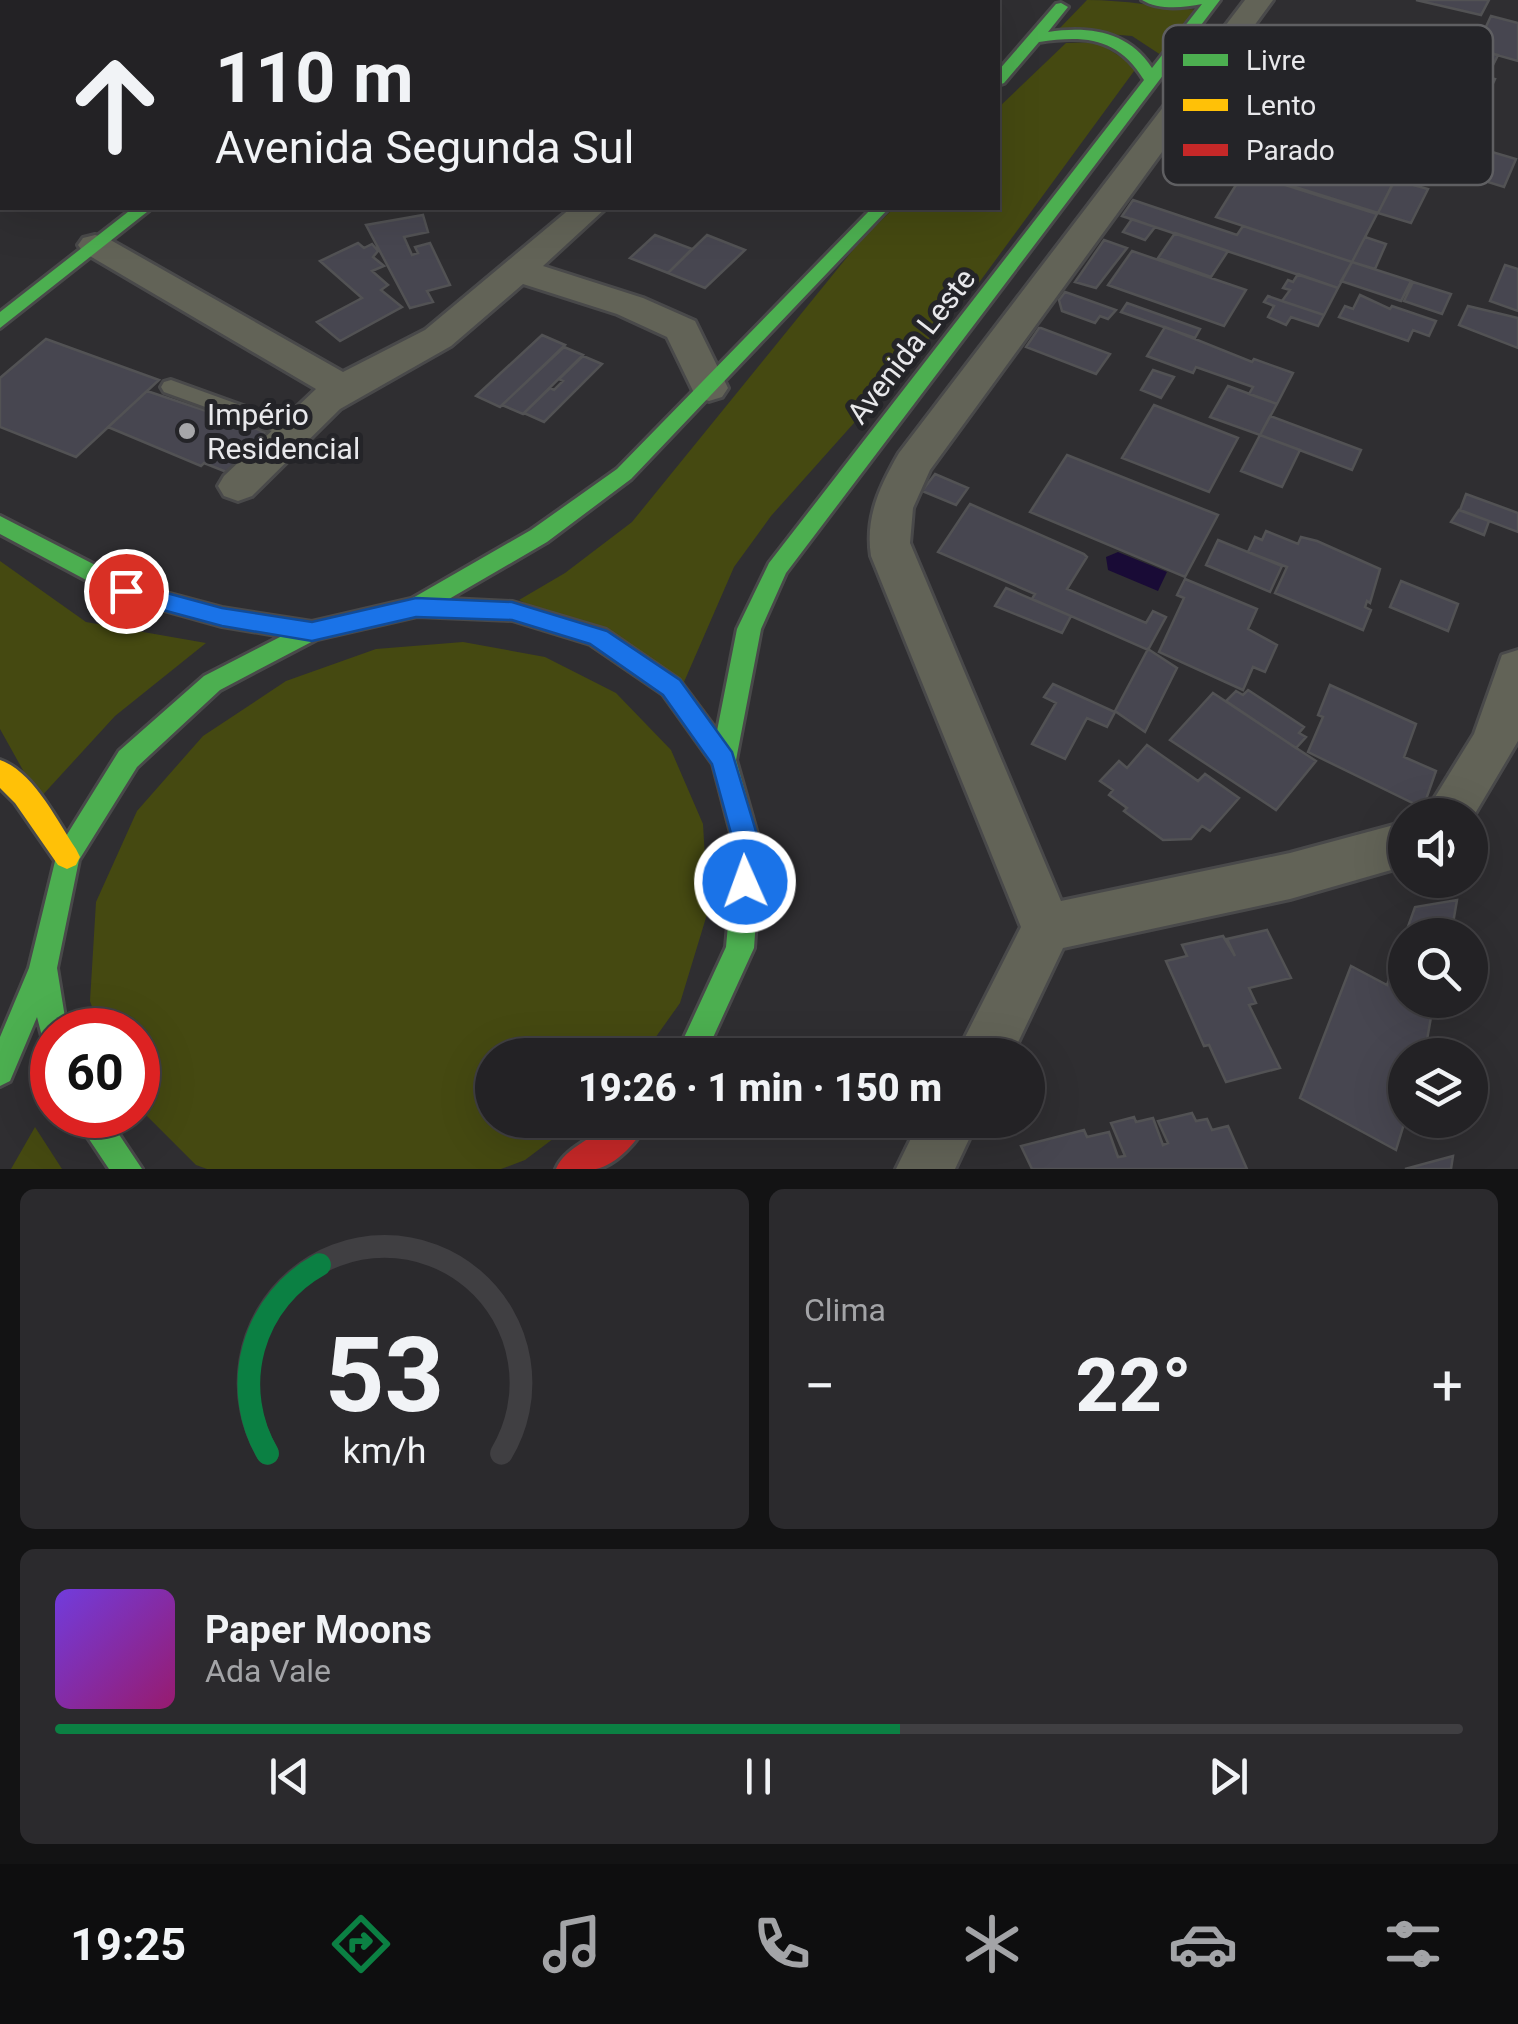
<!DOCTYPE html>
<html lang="pt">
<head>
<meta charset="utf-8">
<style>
	body { margin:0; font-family:Roboto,sans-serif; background:#2b2a2d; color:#f1f3f6; height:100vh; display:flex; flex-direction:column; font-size:38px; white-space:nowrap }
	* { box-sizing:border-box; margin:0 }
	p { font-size:32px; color:#a3a4a7 }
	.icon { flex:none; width:55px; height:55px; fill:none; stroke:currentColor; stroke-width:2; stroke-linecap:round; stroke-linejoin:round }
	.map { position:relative; height:1169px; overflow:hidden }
	.drawer { display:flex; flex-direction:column; gap:20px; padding:20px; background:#131314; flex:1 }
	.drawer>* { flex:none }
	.hud { position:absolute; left:0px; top:0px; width:1000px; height:210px; box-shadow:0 10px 40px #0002,0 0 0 2px #403f42; background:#232225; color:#f1f3f6; overflow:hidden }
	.buttons { position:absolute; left:1388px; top:798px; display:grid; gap:20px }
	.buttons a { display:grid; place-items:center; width:100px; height:100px; border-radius:50%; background:#232225; box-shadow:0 10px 40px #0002,0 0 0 2px #403f42; font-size:50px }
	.speed { position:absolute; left:30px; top:1008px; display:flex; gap:20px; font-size:50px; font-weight:700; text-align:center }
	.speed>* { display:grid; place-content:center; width:130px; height:130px; border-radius:50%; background:#232225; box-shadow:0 10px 40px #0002,0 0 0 2px #403f42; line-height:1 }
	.speed .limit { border:15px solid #d22; background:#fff; color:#111 }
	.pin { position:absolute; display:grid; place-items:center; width:85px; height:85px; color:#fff; margin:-42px; border:5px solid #fff; border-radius:50%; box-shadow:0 2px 10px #0007 }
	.me { position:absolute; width:110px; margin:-55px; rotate:358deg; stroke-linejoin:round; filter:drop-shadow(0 0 8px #0008) }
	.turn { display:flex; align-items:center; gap:35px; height:210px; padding:0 50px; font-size:45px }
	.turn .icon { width:130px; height:130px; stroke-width:2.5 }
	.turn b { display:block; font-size:70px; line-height:85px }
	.big { font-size:75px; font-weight:800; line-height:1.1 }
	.drawer .tile { flex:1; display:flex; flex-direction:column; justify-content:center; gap:15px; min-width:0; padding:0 35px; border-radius:15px; background:#2b2a2d }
	.drawer .dial { align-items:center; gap:0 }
	.dial svg { height:260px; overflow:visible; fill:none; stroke:#403f42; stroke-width:7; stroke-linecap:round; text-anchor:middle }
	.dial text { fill:#f1f3f6; stroke:none }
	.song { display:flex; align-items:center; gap:30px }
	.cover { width:120px; height:120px; border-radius:15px; background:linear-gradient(135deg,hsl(260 70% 55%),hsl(320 70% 35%)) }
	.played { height:10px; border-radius:5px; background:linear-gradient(90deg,#0b8043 60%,#403f42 60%) }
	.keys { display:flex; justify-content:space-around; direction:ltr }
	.heat { display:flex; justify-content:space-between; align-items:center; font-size:55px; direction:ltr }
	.drawer .tiles { flex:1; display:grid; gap:20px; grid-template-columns:1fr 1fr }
	.tile:last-child { grid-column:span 2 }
	.trip { position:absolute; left:475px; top:1038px; width:570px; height:100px; border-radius:50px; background:#232225; box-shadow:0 10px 40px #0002,0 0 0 2px #403f42; font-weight:800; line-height:100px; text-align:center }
	.dock { display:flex; height:160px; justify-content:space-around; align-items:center; background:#0e0e0f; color:#a3a4a7 }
	.dock .icon { width:70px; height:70px }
	.dock .active { color:#0b8043 }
	.dock b { font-size:45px; color:#f1f3f6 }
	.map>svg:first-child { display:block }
</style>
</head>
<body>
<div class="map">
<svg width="1518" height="1169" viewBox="0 0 1518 1169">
	<rect width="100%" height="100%" fill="#2f2e31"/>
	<path fill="#454911" d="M1087,0C1125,0 1160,7 1199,10L1161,55L1132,36L1058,30Z
		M1097,42L1137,67L978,284L771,516L734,567L684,682L519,600L565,573L632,522L861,240L894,208H998V108L1066,43Z
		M0,561L86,622L206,643L115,716L39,799L0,729Z
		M463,642L545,657L616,693L671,750L703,824L708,911L680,1003L643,1055H492V1120H578L525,1160L501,1169H207L196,1165L138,1107V1030H100L90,1001L96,902L137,811L203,736L286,681L376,649Z
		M35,1127L62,1169H11Z"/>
	<path fill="#190b36" d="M1118,552L1167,572L1158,591L1108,570L1106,557Z"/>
	<path fill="#474650" stroke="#525254" stroke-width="2.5" d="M1416,0H1489L1481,15Z
		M1491,16L1518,23V61L1465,46L1474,29L1484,31Z
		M1465,46L1498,55L1487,77L1495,79L1487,96L1445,84Z
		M1308,133L1382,156L1389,143L1411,149L1401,167L1378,160L1374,169L1397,175L1378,213L1181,151L1189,142L1283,171Z
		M1441,137L1516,159L1504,187L1414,159L1423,141L1435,144Z
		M1244,172L1377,214L1352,262L1216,217Z
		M1395,180L1428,189L1411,223L1378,213Z
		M1133,200L1237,235L1243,226L1352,262L1338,288L1122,216Z
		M423,215L428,232L404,237L412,255L418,253L415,247L430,243L450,285L427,291L433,302L410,308L366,225Z
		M1132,219L1155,227L1145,240L1123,232Z
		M1175,233L1228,251L1211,277L1158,258Z
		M655,235L692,249L668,273L630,258Z
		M707,235L745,250L705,288L668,273Z
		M1365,237L1386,244L1375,269L1352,262Z
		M1104,240L1127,248L1096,288L1075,282Z
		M358,243L364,248L372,244L378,251L373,257L384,266L372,271L388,285L381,290L402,307L340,341L317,322L362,298L320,261Z
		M1132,251L1246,290L1224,326L1108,285Z
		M1352,262L1411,281L1401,301L1341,281Z
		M1505,265L1518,269V311L1490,301Z
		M1298,274L1338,288L1324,315L1282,301L1290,290L1283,288L1288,280L1293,282Z
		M1413,282L1451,294L1442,314L1404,301Z
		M1065,292L1068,293L1116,310L1108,319L1100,316L1095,323L1062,311L1059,300Z
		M1360,295L1390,309L1392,306L1436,321L1429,336L1413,330L1408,341L1339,317L1345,306L1353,309Z
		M1268,296L1282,301L1324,315L1318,326L1291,317L1286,325L1268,317L1274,306L1264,302Z
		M1127,303L1200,329L1195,338L1121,312Z
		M1468,306L1518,318V348L1459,325Z
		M1165,327L1252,362L1254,359L1293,373L1277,404L1249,394L1253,387L1196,367L1193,373L1147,356Z
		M1039,328H1041L1110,354L1096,374L1026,347Z
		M542,335L565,345L500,407L476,396Z
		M46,339L159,380L76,457L0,427V378Z
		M564,347L583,355L523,414L502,405Z
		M583,356L602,364L544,422L524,413L550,388L554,390L563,381L559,379Z
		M1153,370L1174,377L1161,398L1141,390Z
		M1228,386L1277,404L1260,435L1210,417Z
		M147,391L248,425L268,434L229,473L204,463L201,466L108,427Z
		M1154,405L1238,438L1209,492L1122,458Z
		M1270,416L1361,450L1352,470L1260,435Z
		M1260,435L1300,450L1282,487L1241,471Z
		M1067,455L1218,515L1185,577L1030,512Z
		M935,474L968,488L956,505L922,491Z
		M1466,494L1518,513V532L1460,510Z
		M970,504L1084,554L1087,557L1067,589L1146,623L1153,611L1166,617L1148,650L1032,599L1035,594L938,552Z
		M1459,510L1489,521L1484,535L1451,522Z
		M1266,531L1298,544L1301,537L1317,541L1380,569L1370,603L1367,601L1365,607L1371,610L1363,630L1275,593L1287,567L1248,552L1255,537L1262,540Z
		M1218,540L1282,566L1270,592L1206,565Z
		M1185,579L1257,609L1248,629L1277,645L1265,672L1253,667L1243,690L1159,652L1184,598L1177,595Z
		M1401,581L1458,604L1448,631L1390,607Z
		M1006,588L1071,616L1062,633L995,606Z
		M1148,649L1177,668L1145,732L1115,711Z
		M1053,684L1115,712L1107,727L1087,718L1065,759L1032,744L1056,703L1044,697Z
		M1330,685L1416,724L1404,757L1436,771L1423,808L1308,752L1323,717L1318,715Z
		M1248,690L1304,727L1299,733L1306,737L1296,748L1226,701L1236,691L1243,695Z
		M1213,693L1316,761L1276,810L1170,740Z
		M1147,745L1198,781L1205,774L1239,798L1210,831L1202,826L1191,839L1163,840L1124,811L1127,808L1109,795L1113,790L1100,781L1119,761L1127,768Z
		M1457,900L1451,935H1405L1415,907Z
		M1267,930L1291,978L1249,988L1256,1003L1249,1005L1280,1068L1226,1082L1209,1045L1204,1046L1166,961L1187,956L1182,945L1223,936L1235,956L1227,939Z
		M1405,935V1000H1434L1427,1040L1434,1043L1432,1055H1405V1120H1412L1404,1124L1396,1150L1300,1098L1351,966L1387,985Z
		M1192,1113L1196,1121L1207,1119L1212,1130L1228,1126L1247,1169H1032L1021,1146L1084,1130L1087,1137L1109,1132L1118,1157L1125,1156L1111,1123L1134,1117L1136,1122L1153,1118L1163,1145L1168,1143L1158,1121Z
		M1453,1156L1451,1169H1405Z"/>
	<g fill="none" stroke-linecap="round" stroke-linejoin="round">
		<g stroke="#49494a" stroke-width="6">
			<path id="lane" d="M171,380L298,426L301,431L291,438L164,392L161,387L164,382Z"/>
		</g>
		<g stroke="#49494a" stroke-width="6">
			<path id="street" d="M300,0H336L338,2H302Z
				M518,0H554L556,2H520Z
				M1245,0H1273L930,470L913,508L910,543L1061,901L1290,853L1405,822V866L1290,899L1063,948L1012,1055H956L1021,927L871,556C865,517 880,486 899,453Z
				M0,14H2V30H0Z
				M2,61V79L0,80V62Z
				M571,208H606L543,266L643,298L695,321L728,388L722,397L709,401L696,397L667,337L617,314L523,284L451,346L340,409L252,496L238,501L224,496L218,486L224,476L316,389L83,252L78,245L83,238L95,235L107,238L343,372L425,330Z
				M1518,650V741L1470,822V815H1424L1474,734L1502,655Z
				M920,1120H978L955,1169H896Z"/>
		</g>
		<g stroke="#49494a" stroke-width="6">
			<path id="fast" d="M1142,0H1220L786,573L761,629L736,760L761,848L754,948L705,1055H676L726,947L735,848L713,764L663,694L590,644L512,620L417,616L317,639L220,690L137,767L79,860L57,968L67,1030H52V1044L43,1040L37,1017L10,1081L0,1086V1037L29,968L58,849L119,751L204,676L282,636L222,626L118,597L0,534V516L132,584L222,608L312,622L411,599L531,530L617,469L872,208H889L631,479L547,542L449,599L512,602L606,630L679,680L717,731L737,629L769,563L1144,80C1118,37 1084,35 1039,42L1004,83L998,85V71L1056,4L1061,3L1068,7L1048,32C1089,26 1128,31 1152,68L1202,4C1183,8 1158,10 1142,0Z
				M133,208H152L0,328V312Z
				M73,1115H106L142,1169H109Z"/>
		</g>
		<g stroke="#49494a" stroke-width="6">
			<path id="slow" d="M0,760C34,772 57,821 76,849L80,857L76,865L67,869L58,865L15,803L0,788Z"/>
		</g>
		<g stroke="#49494a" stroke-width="6">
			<path id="jam" d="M613,1120H648C640,1139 617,1165 596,1169C584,1169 568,1169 556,1169C565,1147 596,1138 613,1120Z"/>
		</g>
		<use href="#lane" fill="#626357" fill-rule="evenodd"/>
		<use href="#street" fill="#626357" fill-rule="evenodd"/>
		<use href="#fast" fill="#4caf50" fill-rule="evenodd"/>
		<use href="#slow" fill="#ffc107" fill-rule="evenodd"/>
		<use href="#jam" fill="#c62828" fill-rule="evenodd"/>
	</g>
	<path fill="#1a73e8" stroke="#114b97" stroke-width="2.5" d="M126,582L222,608L312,622L416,598L512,602L607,631L680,680L732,752L761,848L754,890L745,894L736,890L732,882L735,848L712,764L663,695L590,644L512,620L416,617L312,641L222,626L118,598L115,591Z"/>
	<circle fill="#a7a7aa" stroke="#242428" stroke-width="4" cx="187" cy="431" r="10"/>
	<g text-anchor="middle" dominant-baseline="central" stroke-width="10" stroke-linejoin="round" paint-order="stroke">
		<g font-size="30" fill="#e8e8eb" stroke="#242428">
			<text transform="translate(911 346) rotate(-52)">Avenida Leste</text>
		</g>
		<g font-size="30" fill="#e8e8eb" stroke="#242428" text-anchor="start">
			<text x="207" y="414">Império<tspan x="207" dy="34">Residencial</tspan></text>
		</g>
	</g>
	<rect x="1163" y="25" width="330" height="160" rx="15" fill="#242428" stroke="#5f5f62" stroke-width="2.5"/>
	<rect x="1183" y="54" width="45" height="12" fill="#4caf50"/>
	<rect x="1183" y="99" width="45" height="12" fill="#ffc107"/>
	<rect x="1183" y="144" width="45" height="12" fill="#c62828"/>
	<g font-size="28" fill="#e8e8eb">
		<text x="1246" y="70">Livre</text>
		<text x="1246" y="115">Lento</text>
		<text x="1246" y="160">Parado</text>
	</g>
</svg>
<div class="buttons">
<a><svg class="icon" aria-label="sound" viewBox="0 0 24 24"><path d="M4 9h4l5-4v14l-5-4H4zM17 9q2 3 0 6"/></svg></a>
<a><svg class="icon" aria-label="search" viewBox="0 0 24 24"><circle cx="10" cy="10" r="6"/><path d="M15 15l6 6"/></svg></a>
<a><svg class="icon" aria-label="layers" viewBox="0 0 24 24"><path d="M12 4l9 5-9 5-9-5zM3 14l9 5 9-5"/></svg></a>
</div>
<div class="speed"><div class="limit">60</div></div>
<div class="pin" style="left:126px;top:591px;background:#d93025"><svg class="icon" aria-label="arrive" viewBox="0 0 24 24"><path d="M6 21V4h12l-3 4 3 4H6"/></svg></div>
<svg class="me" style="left:745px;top:882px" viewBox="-20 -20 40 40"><circle r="17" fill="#1a73e8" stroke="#fff" stroke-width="3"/><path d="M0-11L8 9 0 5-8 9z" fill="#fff"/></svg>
<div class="trip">19:26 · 1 min · 150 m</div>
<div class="hud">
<div class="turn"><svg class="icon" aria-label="ahead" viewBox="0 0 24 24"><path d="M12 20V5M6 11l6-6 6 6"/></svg><div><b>110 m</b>Avenida Segunda Sul</div></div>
</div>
</div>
<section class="drawer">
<div class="tiles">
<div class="tile dial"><svg viewBox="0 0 100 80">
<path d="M14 69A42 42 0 1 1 86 69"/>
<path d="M14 69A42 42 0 0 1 30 11" stroke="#0b8043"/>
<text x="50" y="56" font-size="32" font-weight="700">53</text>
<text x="50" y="72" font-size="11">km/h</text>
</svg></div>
<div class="tile"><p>Clima</p>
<div class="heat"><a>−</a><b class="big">22°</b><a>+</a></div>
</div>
<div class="tile">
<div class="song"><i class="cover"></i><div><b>Paper Moons</b><p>Ada Vale</p></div></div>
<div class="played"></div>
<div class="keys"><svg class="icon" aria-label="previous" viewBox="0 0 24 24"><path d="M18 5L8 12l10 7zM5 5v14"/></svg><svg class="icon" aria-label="pause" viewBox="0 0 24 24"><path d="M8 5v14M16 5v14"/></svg><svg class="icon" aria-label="next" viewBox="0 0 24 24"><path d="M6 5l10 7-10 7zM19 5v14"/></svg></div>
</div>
</div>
</section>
<nav class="dock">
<b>19:25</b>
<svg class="icon active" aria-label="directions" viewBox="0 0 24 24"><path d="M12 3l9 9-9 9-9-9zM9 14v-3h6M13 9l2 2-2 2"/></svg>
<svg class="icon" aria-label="music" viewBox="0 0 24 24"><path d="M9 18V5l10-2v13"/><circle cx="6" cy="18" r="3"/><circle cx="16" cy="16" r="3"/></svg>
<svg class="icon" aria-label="phone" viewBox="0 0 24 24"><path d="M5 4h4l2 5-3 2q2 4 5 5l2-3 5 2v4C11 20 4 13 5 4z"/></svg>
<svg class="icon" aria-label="climate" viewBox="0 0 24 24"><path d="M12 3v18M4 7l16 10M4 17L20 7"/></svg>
<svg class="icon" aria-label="car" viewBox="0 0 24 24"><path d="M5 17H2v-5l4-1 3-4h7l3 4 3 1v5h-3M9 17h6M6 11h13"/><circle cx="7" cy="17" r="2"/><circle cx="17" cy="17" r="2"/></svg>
<svg class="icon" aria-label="filters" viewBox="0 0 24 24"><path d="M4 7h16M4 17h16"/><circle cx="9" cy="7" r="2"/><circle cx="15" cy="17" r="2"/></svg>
</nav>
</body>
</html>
